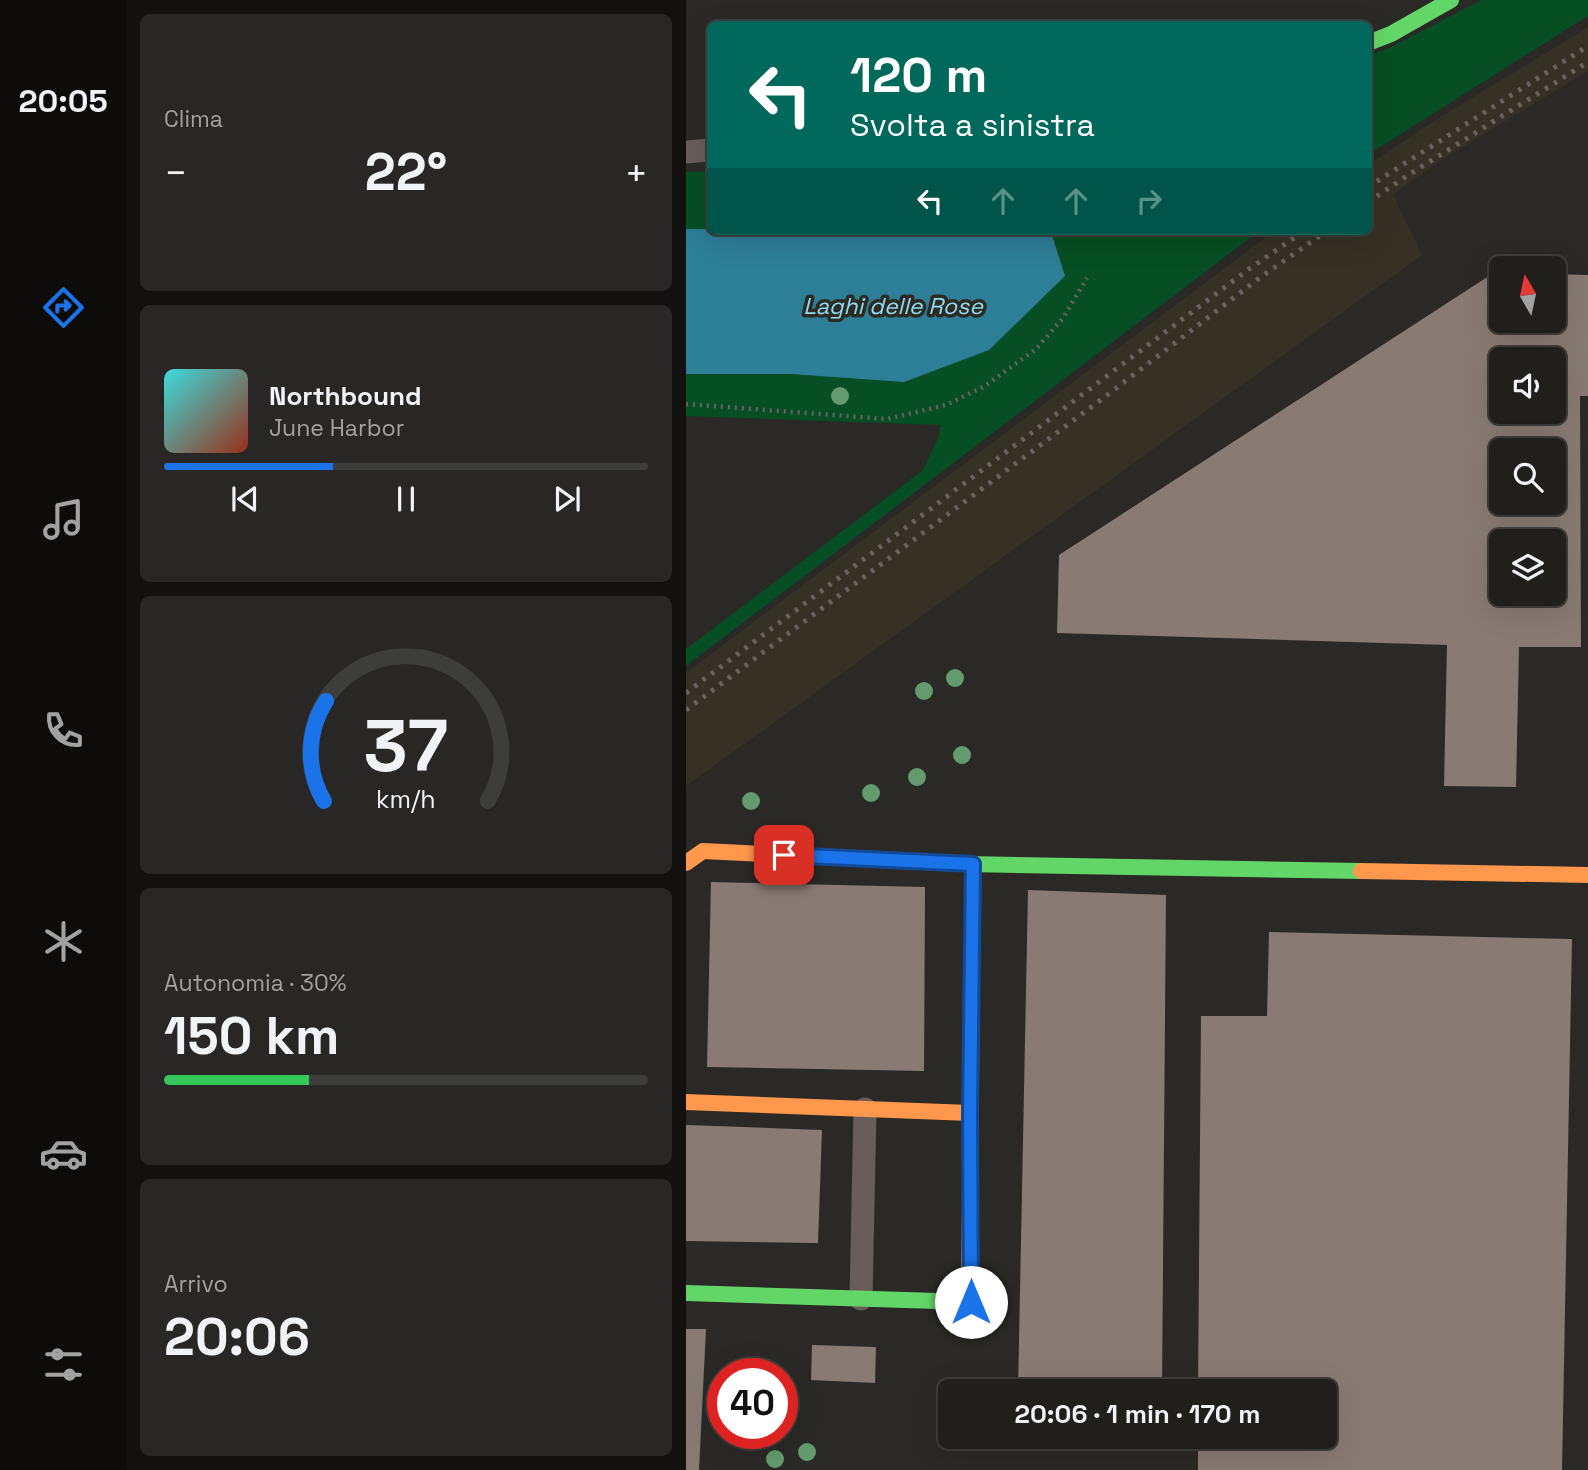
<!DOCTYPE html>
<html lang="it">
<head>
<meta charset="utf-8">
<style>
	body { margin:0; font-family:"Space Grotesk",sans-serif; background:#282725; color:#f1f3f6; height:100vh; display:flex; flex-direction:column; font-size:26px; white-space:nowrap }
	* { box-sizing:border-box; margin:0 }
	p { font-size:23px; color:#a2a2a3 }
	.icon { flex:none; width:38px; height:38px; fill:none; stroke:currentColor; stroke-width:2; stroke-linecap:round; stroke-linejoin:round }
	.map { position:relative; flex:1; overflow:hidden }
	.details { display:flex; flex-direction:column; gap:14px; padding:14px; background:#12110f; width:560px }
	.details>* { flex:none }
	.hud { position:absolute; left:21px; top:21px; width:665px; height:214px; border-radius:10px; box-shadow:0 7px 28px #0002,0 0 0 2px #3d3d3b; background:#00695c; color:#fff; overflow:hidden }
	.needle { width:46px; rotate:351deg }
	.buttons { position:absolute; left:803px; top:256px; display:grid; gap:14px }
	.buttons a { display:grid; place-items:center; width:77px; height:77px; border-radius:10px; background:#201f1c; box-shadow:0 7px 28px #0002,0 0 0 2px #3d3d3b; font-size:35px }
	.speed { position:absolute; left:21px; top:1358px; display:flex; gap:14px; font-size:35px; font-weight:700; text-align:center }
	.speed>* { display:grid; place-content:center; width:91px; height:91px; border-radius:50%; background:#201f1c; box-shadow:0 7px 28px #0002,0 0 0 2px #3d3d3b; line-height:1 }
	.speed .limit { border:10px solid #d22; background:#fff; color:#111 }
	.pin { position:absolute; display:grid; place-items:center; width:60px; height:60px; color:#fff; margin:-30px; border-radius:14px; box-shadow:0 4px 10px #0006 }
	.me { position:absolute; width:77px; margin:-38px; rotate:0deg; stroke-linejoin:round; filter:drop-shadow(0 0 5px #0008) }
	.turn { display:flex; align-items:center; gap:24px; height:147px; padding:0 28px; font-size:32px }
	.turn .icon { width:91px; height:91px; stroke-width:2.5 }
	.turn b { display:block; font-size:49px; line-height:60px }
	.lanes { display:flex; align-items:center; height:66px; padding:0 28px; background:#0003; justify-content:center; gap:35px; direction:ltr }
	.lanes .off { opacity:.35 }
	.big { font-size:52px; font-weight:800; line-height:1.1 }
	.details .tile { flex:1; display:flex; flex-direction:column; justify-content:center; gap:10px; min-width:0; padding:0 24px; border-radius:10px; background:#282725 }
	.details .dial { align-items:center; gap:0 }
	.dial svg { height:182px; overflow:visible; fill:none; stroke:#3d3d3b; stroke-width:7; stroke-linecap:round; text-anchor:middle }
	.dial text { fill:#f1f3f6; stroke:none }
	.song { display:flex; align-items:center; gap:21px }
	.cover { width:84px; height:84px; border-radius:10px; background:linear-gradient(135deg,hsl(180 70% 55%),hsl(10 70% 35%)) }
	.played { height:7px; border-radius:4px; background:linear-gradient(90deg,#1a73e8 35%,#3d3d3b 35%) }
	.keys { display:flex; justify-content:space-around; direction:ltr }
	.heat { display:flex; justify-content:space-between; align-items:center; font-size:38px; direction:ltr }
	.charge { height:10px; border-radius:5px; background:linear-gradient(90deg,#34c759 30%,#3d3d3b 0) }
	.trip { position:absolute; left:252px; top:1379px; width:399px; height:70px; border-radius:10px; background:#201f1c; box-shadow:0 7px 28px #0002,0 0 0 2px #3d3d3b; font-weight:800; line-height:70px; text-align:center }
	main { display:flex; flex:1; min-height:0 }
	.tabs { display:flex; flex-direction:column; width:126px; justify-content:space-around; align-items:center; background:#0d0c0b; color:#a2a2a3 }
	.tabs .icon { width:49px; height:49px }
	.tabs .active { color:#1a73e8 }
	.tabs b { font-size:32px; color:#f1f3f6 }
	.map>svg:first-child { display:block }
</style>
</head>
<body>
<main>
<nav class="tabs">
<b>20:05</b>
<svg class="icon active" aria-label="directions" viewBox="0 0 24 24"><path d="M12 3l9 9-9 9-9-9zM9 14v-3h6M13 9l2 2-2 2"/></svg>
<svg class="icon" aria-label="music" viewBox="0 0 24 24"><path d="M9 18V5l10-2v13"/><circle cx="6" cy="18" r="3"/><circle cx="16" cy="16" r="3"/></svg>
<svg class="icon" aria-label="phone" viewBox="0 0 24 24"><path d="M5 4h4l2 5-3 2q2 4 5 5l2-3 5 2v4C11 20 4 13 5 4z"/></svg>
<svg class="icon" aria-label="climate" viewBox="0 0 24 24"><path d="M12 3v18M4 7l16 10M4 17L20 7"/></svg>
<svg class="icon" aria-label="car" viewBox="0 0 24 24"><path d="M5 17H2v-5l4-1 3-4h7l3 4 3 1v5h-3M9 17h6M6 11h13"/><circle cx="7" cy="17" r="2"/><circle cx="17" cy="17" r="2"/></svg>
<svg class="icon" aria-label="filters" viewBox="0 0 24 24"><path d="M4 7h16M4 17h16"/><circle cx="9" cy="7" r="2"/><circle cx="15" cy="17" r="2"/></svg>
</nav>
<section class="details">
<div class="tile"><p>Clima</p>
<div class="heat"><a>−</a><b class="big">22°</b><a>+</a></div>
</div>
<div class="tile">
<div class="song"><i class="cover"></i><div><b>Northbound</b><p>June Harbor</p></div></div>
<div class="played"></div>
<div class="keys"><svg class="icon" aria-label="previous" viewBox="0 0 24 24"><path d="M18 5L8 12l10 7zM5 5v14"/></svg><svg class="icon" aria-label="pause" viewBox="0 0 24 24"><path d="M8 5v14M16 5v14"/></svg><svg class="icon" aria-label="next" viewBox="0 0 24 24"><path d="M6 5l10 7-10 7zM19 5v14"/></svg></div>
</div>
<div class="tile dial"><svg viewBox="0 0 100 80">
<path d="M14 69A42 42 0 1 1 86 69"/>
<path d="M14 69A42 42 0 0 1 15 25" stroke="#1a73e8"/>
<text x="50" y="56" font-size="32" font-weight="700">37</text>
<text x="50" y="72" font-size="11">km/h</text>
</svg></div>
<div class="tile"><p>Autonomia · 30%</p><b class="big">150 km</b><div class="charge"></div></div>
<div class="tile"><p>Arrivo</p><b class="big">20:06</b></div>
</section>
<div class="map">
<svg width="902" height="1470" viewBox="0 0 902 1470">
	<rect width="100%" height="100%" fill="#2a2925"/>
	<path fill="#363125" d="M902,27V71L757,159L707,194L736,255L0,786V673L588,231H682L683,164L745,123Z"/>
	<path fill="#064e23" d="M795,0H902V16L683,154V55L703,48Z
		M24,171V231H573L0,666V649L237,470L252,438L254,425L0,416V172Z"/>
	<path fill="#2d7e97" d="M0,229L365,232L379,276L303,350L218,382L105,374H0Z"/>
	<path fill="#897b73" fill-rule="evenodd" d="M809,272H816V320H868V274L902,275V396H894L895,647H833L830,787L758,786L761,645L371,633L373,555ZM816,359H868V411H816ZM816,450H868V502H816ZM816,541H868V593H816Z
		M25,882L239,887L238,1071L21,1067Z
		M342,890L480,895L476,1391H332Z
		M583,932L886,939L876,1470H512V1437H639V1391H512L515,1016H581Z
		M0,1125L136,1130L132,1243L0,1241Z
		M0,1329H20L13,1470H0Z
		M126,1345L190,1347L189,1383L125,1380Z"/>
	<g fill="none" stroke-linecap="round" stroke-linejoin="round">
		<path stroke="#696260" stroke-width="4.5" stroke-dasharray="2 5" stroke-linecap="butt" d="M0,404L201,419L260,405L299,386L350,349L377,318L401,278"/>
		<path stroke="#695d5b" stroke-width="23" d="M0,152L24,150
			M175,1299L179,1109"/>
		<path stroke="#63d668" stroke-width="16" d="M682,43L705,34L765,0
			M280,864L675,871
			M0,1293L283,1302"/>
		<path stroke="#ff974d" stroke-width="16" d="M0,863L17,851L280,864
			M675,871L902,875
			M0,1102L284,1113
			M283,1302L287,864"/>
		<path stroke="#68615f" stroke-width="5" stroke-dasharray="3.5 7" stroke-linecap="butt" d="M682,187L902,46
			M682,202L724,174L902,62
			M0,693L563,269L618,231
			M0,710L420,396L572,279L641,231"/>
	</g>
	<g fill="#639b6e">
		<circle cx="154" cy="396" r="9"/>
		<circle cx="269" cy="678" r="9"/>
		<circle cx="238" cy="691" r="9"/>
		<circle cx="276" cy="755" r="9"/>
		<circle cx="231" cy="777" r="9"/>
		<circle cx="185" cy="793" r="9"/>
		<circle cx="65" cy="801" r="9"/>
		<circle cx="121" cy="1452" r="9"/>
		<circle cx="89" cy="1459" r="9"/>
	</g>
	<g fill="none" stroke-linecap="round" stroke-linejoin="round">
		<g stroke="#114b97" stroke-width="18">
			<path id="route" d="M98,855L287,864L284,1113L285,1302"/>
		</g>
		<use href="#route" stroke="#1a73e8" stroke-width="12"/>
	</g>
	<g text-anchor="middle" dominant-baseline="central" stroke-width="7" stroke-linejoin="round" paint-order="stroke">
		<g font-size="23" font-style="italic" fill="#8cdbf7" stroke="#2d2a22">
			<text x="207" y="306">Laghi delle Rose</text>
		</g>
	</g>
</svg>
<div class="buttons">
<a><svg class="needle" viewBox="-14 -14 28 28"><path d="M0-13l5 13h-10z" fill="#e53935"/><path d="M0 13l5-13h-10z" fill="#a2a2a3"/></svg></a>
<a><svg class="icon" aria-label="sound" viewBox="0 0 24 24"><path d="M4 9h4l5-4v14l-5-4H4zM17 9q2 3 0 6"/></svg></a>
<a><svg class="icon" aria-label="search" viewBox="0 0 24 24"><circle cx="10" cy="10" r="6"/><path d="M15 15l6 6"/></svg></a>
<a><svg class="icon" aria-label="layers" viewBox="0 0 24 24"><path d="M12 4l9 5-9 5-9-5zM3 14l9 5 9-5"/></svg></a>
</div>
<div class="speed"><div class="limit">40</div></div>
<div class="pin" style="left:98px;top:855px;background:#d93025"><svg class="icon" aria-label="arrive" viewBox="0 0 24 24"><path d="M6 21V4h12l-3 4 3 4H6"/></svg></div>
<svg class="me" style="left:285px;top:1302px" viewBox="-20 -20 40 40"><circle r="19" fill="#fff"/><path d="M0-13L10 11 0 6-10 11z" fill="#1a73e8"/></svg>
<div class="trip">20:06 · 1 min · 170 m</div>
<div class="hud">
<div class="turn"><svg class="icon" aria-label="left" viewBox="0 0 24 24"><path d="M17 20v-9H6M10 6l-5 5 5 5"/></svg><div><b>120 m</b>Svolta a sinistra</div></div>
<div class="lanes"><svg class="icon" aria-label="left" viewBox="0 0 24 24"><path d="M17 20v-9H6M10 6l-5 5 5 5"/></svg><svg class="icon off" aria-label="ahead" viewBox="0 0 24 24"><path d="M12 20V5M6 11l6-6 6 6"/></svg><svg class="icon off" aria-label="ahead" viewBox="0 0 24 24"><path d="M12 20V5M6 11l6-6 6 6"/></svg><svg class="icon off" aria-label="right" viewBox="0 0 24 24"><path d="M7 20v-9h11M14 6l5 5-5 5"/></svg></div>
</div>
</div>
</main>
</body>
</html>
